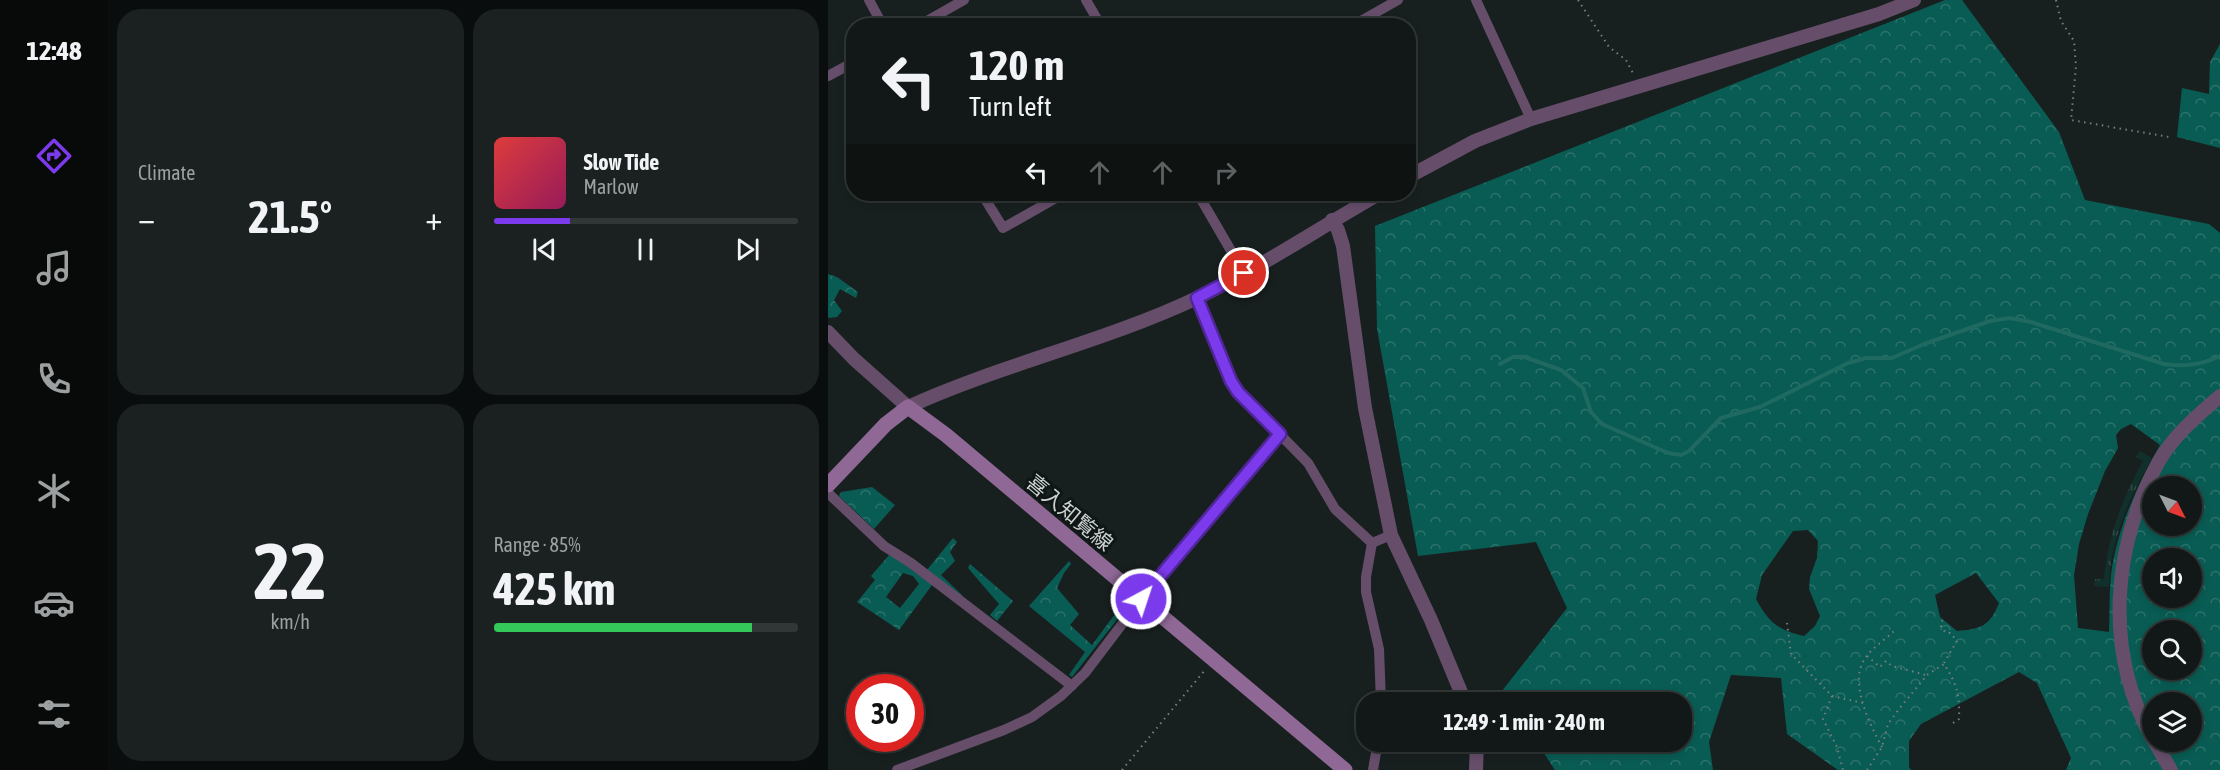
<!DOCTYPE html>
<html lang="en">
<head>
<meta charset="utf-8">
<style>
	body { margin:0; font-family:"Asap Condensed","Noto Sans JP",sans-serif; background:#1b2120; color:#f1f3f6; height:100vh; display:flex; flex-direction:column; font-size:22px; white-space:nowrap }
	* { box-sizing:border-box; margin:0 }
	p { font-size:20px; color:#9ca0a1 }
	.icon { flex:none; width:33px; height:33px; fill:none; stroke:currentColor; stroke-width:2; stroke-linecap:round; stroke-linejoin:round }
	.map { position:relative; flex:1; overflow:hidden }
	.details { display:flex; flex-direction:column; gap:9px; padding:9px; background:#0a0d0d; width:720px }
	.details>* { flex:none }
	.top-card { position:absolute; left:18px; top:18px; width:570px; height:183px; border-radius:24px; box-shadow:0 3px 9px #0003,0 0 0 2px #313736; background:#121817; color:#f1f3f6; overflow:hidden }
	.needle { width:39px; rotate:132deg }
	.controls { position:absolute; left:1314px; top:476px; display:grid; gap:12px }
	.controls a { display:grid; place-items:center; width:60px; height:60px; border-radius:50%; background:#121817; box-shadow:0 3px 9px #0003,0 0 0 2px #313736; font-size:30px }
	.speed { position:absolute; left:18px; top:674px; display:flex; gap:12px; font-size:30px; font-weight:700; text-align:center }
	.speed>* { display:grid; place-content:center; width:78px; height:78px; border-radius:50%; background:#121817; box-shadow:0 3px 9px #0003,0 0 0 2px #313736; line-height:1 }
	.speed .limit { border:9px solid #d22; background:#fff; color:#111 }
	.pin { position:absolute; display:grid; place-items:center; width:51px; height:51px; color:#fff; margin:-26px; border:3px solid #fff; border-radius:50%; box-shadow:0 2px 6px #0007 }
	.me { position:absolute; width:66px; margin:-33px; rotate:40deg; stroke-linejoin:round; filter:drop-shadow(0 0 4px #0008) }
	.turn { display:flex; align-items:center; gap:21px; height:126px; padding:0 24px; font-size:27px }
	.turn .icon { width:78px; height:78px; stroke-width:2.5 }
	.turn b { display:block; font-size:42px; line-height:51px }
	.lanes { display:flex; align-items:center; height:57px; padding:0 24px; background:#0003; justify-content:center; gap:30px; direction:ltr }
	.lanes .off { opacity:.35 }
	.big { font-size:45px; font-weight:700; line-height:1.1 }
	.details .widget { flex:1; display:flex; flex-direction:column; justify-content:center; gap:9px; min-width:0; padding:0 21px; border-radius:24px; background:#1b2120 }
	.details .dial { align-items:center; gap:0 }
	.dial b { font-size:78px; line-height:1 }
	.song { display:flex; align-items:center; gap:18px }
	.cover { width:72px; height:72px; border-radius:9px; background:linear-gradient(135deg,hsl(0 70% 55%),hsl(330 70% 35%)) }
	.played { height:6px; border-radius:3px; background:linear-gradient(90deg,#7c3aed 25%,#313736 25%) }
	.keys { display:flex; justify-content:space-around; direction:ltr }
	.heat { display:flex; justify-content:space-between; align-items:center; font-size:33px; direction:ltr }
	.charge { height:9px; border-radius:4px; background:linear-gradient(90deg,#34c759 85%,#313736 0) }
	.details .tiles { flex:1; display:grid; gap:9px; grid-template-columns:repeat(2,1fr) }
	.trip { position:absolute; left:528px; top:692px; width:336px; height:60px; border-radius:24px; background:#121817; box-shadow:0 3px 9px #0003,0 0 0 2px #313736; font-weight:700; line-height:60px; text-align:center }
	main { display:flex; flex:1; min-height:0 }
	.tab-bar { display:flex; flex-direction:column; width:108px; justify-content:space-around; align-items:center; background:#070a09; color:#9ca0a1 }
	.tab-bar .icon { width:42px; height:42px }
	.tab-bar .selected { color:#7c3aed }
	.tab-bar b { font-size:27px; color:#f1f3f6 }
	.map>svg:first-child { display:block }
</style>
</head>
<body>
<main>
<nav class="tab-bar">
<b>12:48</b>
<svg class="icon selected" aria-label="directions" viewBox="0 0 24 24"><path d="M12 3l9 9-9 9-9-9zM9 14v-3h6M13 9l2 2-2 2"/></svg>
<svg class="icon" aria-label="music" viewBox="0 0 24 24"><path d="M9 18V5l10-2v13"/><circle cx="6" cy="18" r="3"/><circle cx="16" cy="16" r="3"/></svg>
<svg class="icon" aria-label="phone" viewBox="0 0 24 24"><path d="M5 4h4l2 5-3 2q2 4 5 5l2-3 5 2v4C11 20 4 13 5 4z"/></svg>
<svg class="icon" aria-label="climate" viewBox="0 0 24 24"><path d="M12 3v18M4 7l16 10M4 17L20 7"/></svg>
<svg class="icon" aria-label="car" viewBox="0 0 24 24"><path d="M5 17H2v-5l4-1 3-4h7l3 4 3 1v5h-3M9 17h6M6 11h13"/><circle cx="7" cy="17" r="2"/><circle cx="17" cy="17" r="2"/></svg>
<svg class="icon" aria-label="filters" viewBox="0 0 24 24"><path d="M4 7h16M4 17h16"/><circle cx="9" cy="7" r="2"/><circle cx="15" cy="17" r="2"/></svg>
</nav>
<section class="details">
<div class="tiles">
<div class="widget"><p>Climate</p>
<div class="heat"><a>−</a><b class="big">21.5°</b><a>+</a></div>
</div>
<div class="widget">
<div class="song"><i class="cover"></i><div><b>Slow Tide</b><p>Marlow</p></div></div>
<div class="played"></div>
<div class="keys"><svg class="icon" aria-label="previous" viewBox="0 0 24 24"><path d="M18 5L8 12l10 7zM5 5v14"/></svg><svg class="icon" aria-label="pause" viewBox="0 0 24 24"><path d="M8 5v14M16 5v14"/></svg><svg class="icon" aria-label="next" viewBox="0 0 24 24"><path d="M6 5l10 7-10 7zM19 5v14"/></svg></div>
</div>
<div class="widget dial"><b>22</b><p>km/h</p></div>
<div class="widget"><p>Range · 85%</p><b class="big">425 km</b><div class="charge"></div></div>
</div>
</section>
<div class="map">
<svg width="1392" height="770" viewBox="0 0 1392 770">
	<defs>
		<pattern id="grass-tufts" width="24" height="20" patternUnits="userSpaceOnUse" patternTransform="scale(1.5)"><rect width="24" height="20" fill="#112f2b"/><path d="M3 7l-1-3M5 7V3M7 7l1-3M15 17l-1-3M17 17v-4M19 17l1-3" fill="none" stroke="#324c49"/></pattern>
		<pattern id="forest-crowns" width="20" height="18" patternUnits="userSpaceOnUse" patternTransform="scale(1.5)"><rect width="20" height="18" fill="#095c53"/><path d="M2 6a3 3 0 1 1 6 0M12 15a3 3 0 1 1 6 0" fill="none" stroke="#2c726b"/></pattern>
	</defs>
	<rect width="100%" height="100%" fill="#18201f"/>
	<path fill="url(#grass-tufts)" d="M1312,451L1324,458C1301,498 1282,540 1281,587L1266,586L1267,579H1276C1280,536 1294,499 1315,461L1308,457Z"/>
	<path fill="url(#forest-crowns)" fill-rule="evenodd" d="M1117,0H1134L1231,132L1257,200L1381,224L1392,233V770H1238L1243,758L1209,683L1191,672L1093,724L1081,741V767L1083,770H1010L959,734L953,678L903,675L881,742L885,770H727L708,741H854V702H681L674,691L739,608L708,542L590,556L549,329L547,226ZM1303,424L1332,445C1309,486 1289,528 1283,575C1281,594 1282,613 1281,632L1250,628L1246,575L1251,544L1260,514L1277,471L1290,448L1288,435L1293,429ZM1324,486H1364V525H1324ZM980,530L990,541L989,558L982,577L981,589L992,616L987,626L976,636C950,630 941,623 928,599L934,575L965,531ZM1324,558H1364V597H1324ZM1148,573L1171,603C1162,626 1153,629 1129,631L1112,617L1107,595ZM1324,630H1364V669H1324ZM1324,702H1364V741H1324Z
		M1392,44V148L1349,137L1354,88L1381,94L1382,62Z
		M0,274L9,277L30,292L28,298L12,289L6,300L14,311L9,317L0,318Z
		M44,487L67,505L46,529L11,496L13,492Z
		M125,538L129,542L122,552L127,561L113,575L135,596L104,585L71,630L29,602L47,580L43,576L62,554L94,576ZM75,573L85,576L91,584L72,608L58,597Z
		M241,561L243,564L236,573L229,588L251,614L242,625L264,645L287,614L291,617L244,677L241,675L257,652L201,606Z
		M142,564L185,601L169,621L162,615L171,604L140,568Z"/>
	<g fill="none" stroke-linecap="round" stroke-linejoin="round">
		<path stroke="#1f6960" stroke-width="4" d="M672,364L685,357H696L733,370L755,388L763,412L774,424L840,453L853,455L861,451L893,418L932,407L1020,363L1038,358H1064L1096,344L1162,321L1182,318L1203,322L1336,364C1357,367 1372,365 1392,356"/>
		<path stroke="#787e7d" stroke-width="2" stroke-dasharray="1.5 4.5" stroke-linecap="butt" d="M750,0L781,47L798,60L806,75
			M1228,0L1233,21L1246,41L1248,66L1243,120L1341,137
			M959,623L963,654L1004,696L1035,703
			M1039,656L1052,667L1058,661L1064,666L1098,675
			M1116,663L1129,641L1122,633H1118L1113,627V622L1116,619L1118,620
			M1004,696L995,719L1009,747L1015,770
			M1054,747C1043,727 1022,685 1035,662C1042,648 1058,640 1068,629
			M294,770L377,670
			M1039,770L1054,747L1060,724L1071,709L1099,675L1116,664C1129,684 1132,696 1131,719L1122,725"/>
		<path stroke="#664e6b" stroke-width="10" d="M41,0L55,26
			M258,0L273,26
			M648,0L703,119
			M90,26L136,0
			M524,26L570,0
			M0,76L26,62
			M154,194L175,228L235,194
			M370,194L416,273
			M369,299L403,381L410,392L480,463L507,509L544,543L563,535
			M0,493L56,546L83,563L244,686
			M544,543L538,577V592L551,649L553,702
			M69,770L176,730L204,717L233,696L257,673L317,594L452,434
			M545,770L550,741"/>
		<path stroke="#664e6b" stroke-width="14" d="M580,177L647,141L703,119L1051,14L1086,0
			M504,220L510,230L515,246L537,408L563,535L603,620L637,702
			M0,332L26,359L80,407C174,364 276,342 369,298C432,268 491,228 551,194
			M1324,738C1276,651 1284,548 1330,463C1345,436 1369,416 1392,396
			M1326,741L1343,770
			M648,770L649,741"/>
		<path stroke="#8f6896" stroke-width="15" d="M0,485L58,424L80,407L118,435L517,770"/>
	</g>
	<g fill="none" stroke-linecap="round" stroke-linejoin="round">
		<g stroke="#51269a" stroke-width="15">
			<path id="route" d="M313,599L452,434L410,392L403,381L369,298L416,273"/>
		</g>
		<use href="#route" stroke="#7c3aed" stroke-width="10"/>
	</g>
	<g text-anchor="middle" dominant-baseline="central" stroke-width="6" stroke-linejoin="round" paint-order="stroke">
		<g font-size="21" fill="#ced3d2" stroke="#0f1716">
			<text transform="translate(242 512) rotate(40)">喜入知覧線</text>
		</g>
	</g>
</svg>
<div class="controls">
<a><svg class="needle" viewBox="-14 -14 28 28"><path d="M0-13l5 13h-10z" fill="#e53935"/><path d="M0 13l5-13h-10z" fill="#9ca0a1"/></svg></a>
<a><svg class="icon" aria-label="sound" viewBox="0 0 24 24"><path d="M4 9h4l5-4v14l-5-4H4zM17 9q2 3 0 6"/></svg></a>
<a><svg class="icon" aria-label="search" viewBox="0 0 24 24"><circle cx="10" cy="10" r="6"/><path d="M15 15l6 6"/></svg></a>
<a><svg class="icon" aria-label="layers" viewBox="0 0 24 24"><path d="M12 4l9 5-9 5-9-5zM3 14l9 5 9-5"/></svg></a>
</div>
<div class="speed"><div class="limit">30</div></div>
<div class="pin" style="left:416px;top:273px;background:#d93025"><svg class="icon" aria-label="arrive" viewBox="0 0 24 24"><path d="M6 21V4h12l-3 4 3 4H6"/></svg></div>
<svg class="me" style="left:313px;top:599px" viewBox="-20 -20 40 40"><circle r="17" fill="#7c3aed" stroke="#fff" stroke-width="3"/><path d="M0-11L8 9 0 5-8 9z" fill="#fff"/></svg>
<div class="trip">12:49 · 1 min · 240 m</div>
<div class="top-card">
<div class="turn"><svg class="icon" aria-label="left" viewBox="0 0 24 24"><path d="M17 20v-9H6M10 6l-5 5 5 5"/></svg><div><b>120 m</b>Turn left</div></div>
<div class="lanes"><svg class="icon" aria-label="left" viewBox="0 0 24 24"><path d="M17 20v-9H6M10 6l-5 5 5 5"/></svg><svg class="icon off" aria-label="ahead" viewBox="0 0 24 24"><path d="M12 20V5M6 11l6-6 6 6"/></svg><svg class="icon off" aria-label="ahead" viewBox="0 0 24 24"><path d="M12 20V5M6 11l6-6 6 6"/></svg><svg class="icon off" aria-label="right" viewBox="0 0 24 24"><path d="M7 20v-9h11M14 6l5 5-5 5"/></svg></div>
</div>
</div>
</main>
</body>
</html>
